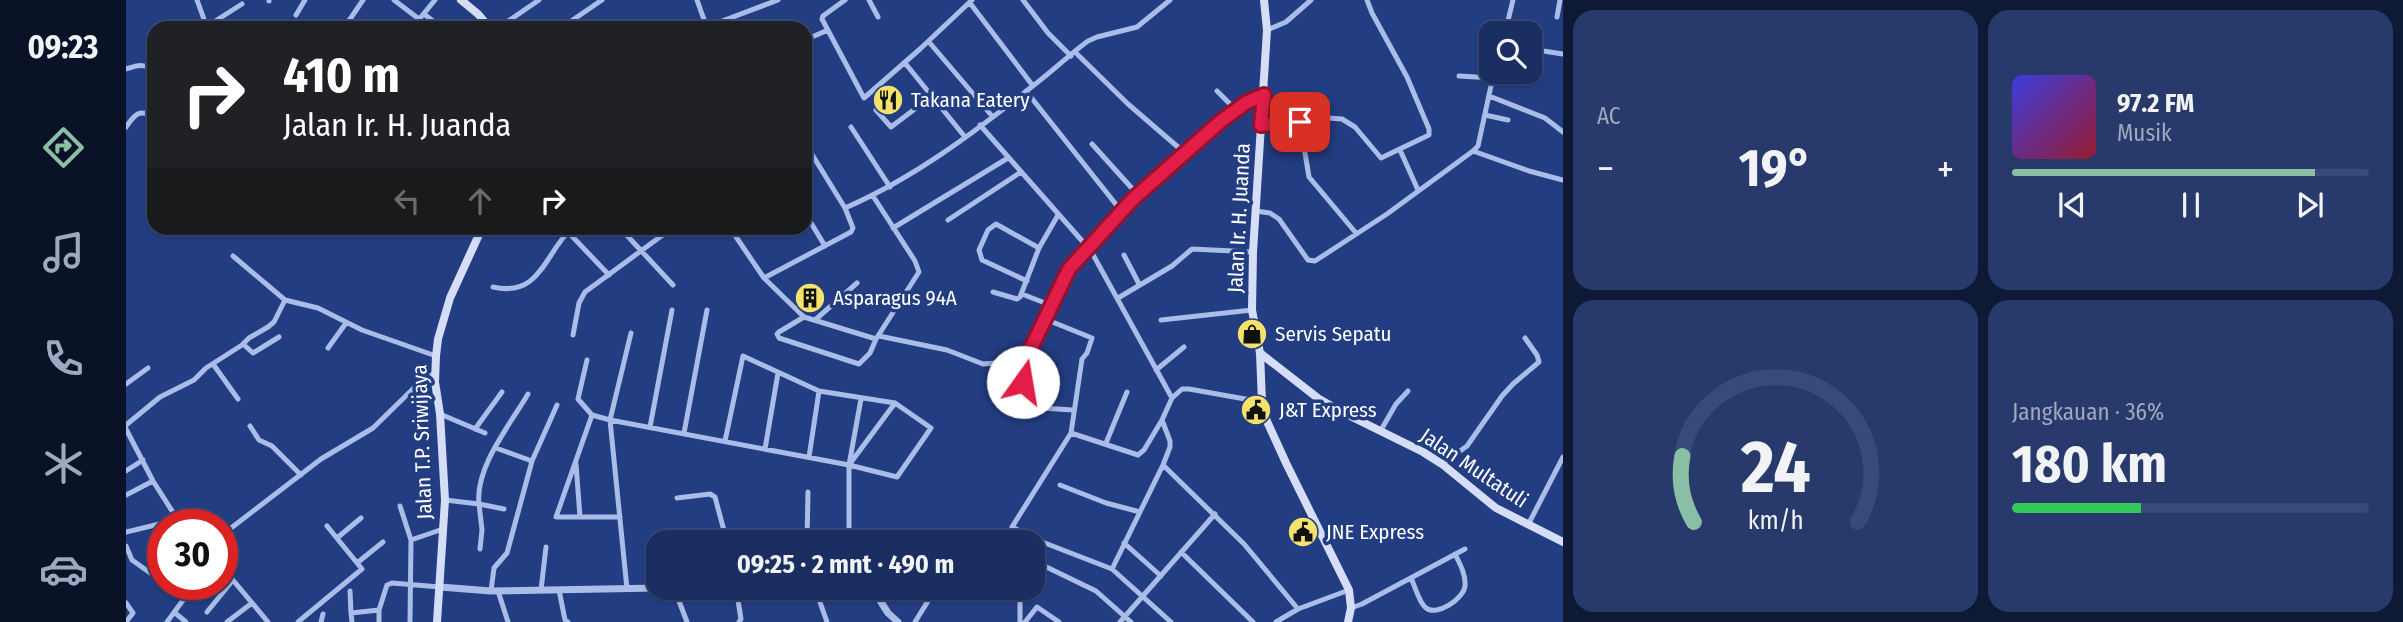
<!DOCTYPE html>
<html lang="id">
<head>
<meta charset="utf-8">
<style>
	body { margin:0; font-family:"Fira Sans Condensed",sans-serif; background:#273a6b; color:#f1f3f6; height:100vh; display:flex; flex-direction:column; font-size:26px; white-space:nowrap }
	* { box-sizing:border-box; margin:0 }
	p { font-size:23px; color:#9fa8be }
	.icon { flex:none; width:38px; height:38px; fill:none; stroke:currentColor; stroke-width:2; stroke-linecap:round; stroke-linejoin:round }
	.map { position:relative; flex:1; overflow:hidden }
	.sheet { display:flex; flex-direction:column; gap:10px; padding:10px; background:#0e1936; width:840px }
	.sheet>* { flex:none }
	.top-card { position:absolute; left:21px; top:21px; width:665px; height:214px; border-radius:21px; box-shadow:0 2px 5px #0004,0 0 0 2px #384a77; background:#202124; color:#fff; overflow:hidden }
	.buttons { position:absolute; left:1353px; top:21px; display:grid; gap:14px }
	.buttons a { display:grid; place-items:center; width:63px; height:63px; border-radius:14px; background:#1a2e62; box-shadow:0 2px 5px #0004,0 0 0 2px #384a77; font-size:35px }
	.speed { position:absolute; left:21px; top:509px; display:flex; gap:14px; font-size:35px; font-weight:700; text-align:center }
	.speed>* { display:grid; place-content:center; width:91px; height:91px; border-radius:50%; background:#1a2e62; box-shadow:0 2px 5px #0004,0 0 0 2px #384a77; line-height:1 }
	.speed .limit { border:10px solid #d22; background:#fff; color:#111 }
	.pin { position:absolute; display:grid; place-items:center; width:60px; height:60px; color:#fff; margin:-30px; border-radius:14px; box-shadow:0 4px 10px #0006 }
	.me { position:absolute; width:77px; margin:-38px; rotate:13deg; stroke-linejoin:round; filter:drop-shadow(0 0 5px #0008) }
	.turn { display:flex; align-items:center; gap:24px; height:147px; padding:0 21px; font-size:32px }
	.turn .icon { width:91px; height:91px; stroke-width:2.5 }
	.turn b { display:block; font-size:49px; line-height:60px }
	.lanes { display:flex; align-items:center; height:66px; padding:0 21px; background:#0003; justify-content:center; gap:35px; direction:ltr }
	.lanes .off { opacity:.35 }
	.big { font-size:52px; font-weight:700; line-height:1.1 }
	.sheet .widget { flex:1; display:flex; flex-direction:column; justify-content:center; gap:10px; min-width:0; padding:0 24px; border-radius:21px; background:#273a6b }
	.sheet .dial { align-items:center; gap:0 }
	.dial svg { height:182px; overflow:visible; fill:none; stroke:#384a77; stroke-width:7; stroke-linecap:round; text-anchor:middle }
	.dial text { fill:#f1f3f6; stroke:none }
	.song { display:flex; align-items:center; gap:21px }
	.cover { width:84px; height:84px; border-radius:10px; background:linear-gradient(135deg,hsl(240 70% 55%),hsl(350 70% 35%)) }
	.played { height:7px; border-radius:4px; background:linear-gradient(90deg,#8abfa5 85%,#384a77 85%) }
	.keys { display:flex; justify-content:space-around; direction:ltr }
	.heat { display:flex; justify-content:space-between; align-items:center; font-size:38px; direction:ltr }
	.charge { height:10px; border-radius:5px; background:linear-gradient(90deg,#34c759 36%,#384a77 0) }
	.sheet .tiles { flex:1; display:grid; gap:10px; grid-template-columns:repeat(2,1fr) }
	.trip { position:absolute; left:520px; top:530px; width:399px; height:70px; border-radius:21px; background:#1a2e62; box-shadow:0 2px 5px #0004,0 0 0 2px #384a77; font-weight:700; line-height:70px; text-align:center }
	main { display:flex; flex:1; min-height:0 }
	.tabs { display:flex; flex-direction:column; width:126px; justify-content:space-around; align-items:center; background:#0a1227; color:#9fa8be }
	.tabs .icon { width:49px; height:49px }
	.tabs .selected { color:#8abfa5 }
	.tabs b { font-size:32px; color:#f1f3f6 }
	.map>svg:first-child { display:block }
</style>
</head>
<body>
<main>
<nav class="tabs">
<b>09:23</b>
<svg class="icon selected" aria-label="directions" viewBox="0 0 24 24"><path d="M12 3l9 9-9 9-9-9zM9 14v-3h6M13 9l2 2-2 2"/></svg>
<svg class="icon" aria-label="music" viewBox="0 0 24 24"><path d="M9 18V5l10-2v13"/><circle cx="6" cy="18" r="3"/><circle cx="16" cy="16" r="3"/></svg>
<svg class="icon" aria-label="phone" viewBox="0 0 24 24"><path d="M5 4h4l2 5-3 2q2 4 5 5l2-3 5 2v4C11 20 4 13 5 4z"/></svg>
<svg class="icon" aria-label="climate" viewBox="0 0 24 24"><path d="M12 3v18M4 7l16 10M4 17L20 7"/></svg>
<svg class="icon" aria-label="car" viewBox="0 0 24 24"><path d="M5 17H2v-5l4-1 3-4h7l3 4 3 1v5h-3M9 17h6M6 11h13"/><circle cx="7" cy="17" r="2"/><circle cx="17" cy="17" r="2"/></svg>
</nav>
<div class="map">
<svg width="1437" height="622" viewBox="0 0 1437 622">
	<rect width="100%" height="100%" fill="#233d82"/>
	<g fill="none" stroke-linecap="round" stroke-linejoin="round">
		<path stroke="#aabce8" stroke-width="5" d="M71,0L79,22L83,25L116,4
			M143,0V1
			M268,0L293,19
			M571,0L581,28
			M719,0L697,16L696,19L738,98L794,49L846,0
			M743,0L752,17
			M897,0L922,33L945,56
			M844,3L907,86
			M298,14L316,28
			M170,15L179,0
			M1431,17L1434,0
			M591,23L652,0
			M218,28L237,0
			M286,28L309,0
			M372,28L413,0
			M435,28L476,0
			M580,28L591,23L595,28
			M1141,30L1160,22L1185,0
			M1379,33L1387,0
			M679,40L702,30
			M803,42L866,116
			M1404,49L1437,54
			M949,52L1002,104L1060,154
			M779,63L839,137
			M0,69C12,65 18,63 28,71
			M1333,76L1366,78
			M679,89L681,88
			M900,91L996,212
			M1091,91L1110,110
			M1363,96L1419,118L1437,132
			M750,110L765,127L806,96
			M1359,115L1382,120
			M1174,123L1183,177L1230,233
			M854,125L965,251L1046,398L1056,389H1063L1136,402
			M1135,125L1202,118L1216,119L1229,127L1255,158L1303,135V129L1281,77L1246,13L1241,0
			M0,127C9,114 13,109 28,116
			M725,127L764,187
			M679,143L719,208C788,178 849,132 908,85C927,71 944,54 962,41L971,37L1011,27L1044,0
			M966,144L1012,195
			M1274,150L1292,190
			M1347,151L1403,171L1437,180
			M1129,211L1144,213L1153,219L1182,260L1189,261L1261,214L1347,151L1352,146L1368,72
			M679,213L699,246
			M822,220L895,172
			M494,228L547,285
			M604,228L638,278L678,317L750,339L793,272L789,261L747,196
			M767,228L882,158
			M442,232L483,275
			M998,255L1013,284
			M107,256L159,300L192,308L236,330L310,356
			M638,278L725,232L727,228L719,208
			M901,281L856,260L853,250L862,230L870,224L913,248
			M367,287C415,298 419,252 446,228
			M867,292L891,299L894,297L913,248L932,215
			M896,294L924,305
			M992,298L1046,266L1066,249L1127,252
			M678,317L653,332L651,334L653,338L733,364L744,353L750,339
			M919,319L966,338L961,353L956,359L945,433
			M689,320L731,283
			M1035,320L1126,310
			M505,333L484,420L723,465V542
			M447,335L453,303L459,292L538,234
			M753,336L821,350L857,364L897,361L905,348L943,269L1001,204L1095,121L1121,102L1138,95
			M117,344L127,353L153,337
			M202,348L220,323
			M461,360L452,399L466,415L484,420L501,589
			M897,361V404L900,407L947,410
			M87,364L112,399
			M1030,370L1058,347
			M0,384L22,368
			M735,399L723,465L771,477L805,428L769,403
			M314,414L359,433
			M466,415L430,517H494
			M1036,420L1018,450L1012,455L945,433L886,527L911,540L986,569L1037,465L1044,447V441L1036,420L1046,398
			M0,425L34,397L68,380L80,368L116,345L123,338L142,327L148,322L159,300
			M124,426L133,440L146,446L175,475
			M524,427L546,310
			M0,429L27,481L55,525
			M349,429L376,392
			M1255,430L1270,404L1282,391
			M558,433L581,310
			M599,441L617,356L693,391L769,403L723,465
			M980,443L1001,392
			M370,448L406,461
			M639,449L652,373
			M683,457L693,391
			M450,464L454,517
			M1316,464L1341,446L1376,396L1387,384L1413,362L1411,355L1399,338
			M1037,465L1118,544L1172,609
			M0,471L17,460
			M934,485L980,503L1014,512
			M0,495L27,481
			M551,498L584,494L589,497L601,542
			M319,500L353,504C349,467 384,425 402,394
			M274,506L285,540L284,621
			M1402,525L1437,457
			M0,532L50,520
			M96,535L195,459L247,428L295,381L309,373
			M211,538L235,518
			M285,540L317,529
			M650,540V542
			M911,540L908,561L970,591L1005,622
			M681,542L682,492
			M998,543L1035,576
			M0,546L6,560L37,582
			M354,549L356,530L353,504L378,509
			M1055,552L1127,622
			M231,563L257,542
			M96,567L142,622
			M986,569L1045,622
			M1285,578C1289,586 1293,603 1300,608C1311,617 1338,598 1339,586C1340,575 1334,564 1329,554
			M40,584L59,599
			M548,588L561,622
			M610,588L615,619L613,622
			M689,588L701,622
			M415,590L420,547
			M433,590L439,620L442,622
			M224,591L225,613
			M365,591L368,568L381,553L406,461L431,405
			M372,591L382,622
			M0,603L7,613L0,622
			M1225,608L1236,604L1339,549
			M81,612L107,580
			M49,613L60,622
			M41,622L69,584
			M101,622L126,603
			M172,622L236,569L201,526
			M195,622L197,614
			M226,622L225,613L253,610L261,585L266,583L314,587
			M253,622V610
			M789,622L810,588
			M894,622V597L898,588
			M899,622L911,607L933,622
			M994,622L1089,514
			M1150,622L1172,609L1223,590"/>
		<path stroke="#aabce8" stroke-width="7" d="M314,587L365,591L532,588
			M746,588L762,613L772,622"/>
		<path stroke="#d5def6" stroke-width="8" d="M335,0L352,14L364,28
			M1138,0L1141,30L1127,252L1126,310L1134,353L1136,402L1139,417L1160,463L1223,590L1225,608L1222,622
			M1134,353L1193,399L1218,413L1297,452L1316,464L1370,508L1437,542
			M311,622L319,500L314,414L309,382L310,356L312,339L324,298L356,228"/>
	</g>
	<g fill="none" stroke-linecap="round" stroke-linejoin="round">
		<g stroke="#92132f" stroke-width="18">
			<path id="route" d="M897,382V361L905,348L943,269L1007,199L1095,121L1121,102L1138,95L1135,125L1174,122"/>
		</g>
		<use href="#route" stroke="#e11d48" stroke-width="12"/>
	</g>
	<defs>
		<g id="restaurant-disc" transform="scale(1.575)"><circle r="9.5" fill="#f3e36d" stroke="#233d82"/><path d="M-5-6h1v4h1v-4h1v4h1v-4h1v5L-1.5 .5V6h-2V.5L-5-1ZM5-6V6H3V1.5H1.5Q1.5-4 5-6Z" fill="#111"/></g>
		<g id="building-disc" transform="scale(1.575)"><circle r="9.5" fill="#f3e36d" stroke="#233d82"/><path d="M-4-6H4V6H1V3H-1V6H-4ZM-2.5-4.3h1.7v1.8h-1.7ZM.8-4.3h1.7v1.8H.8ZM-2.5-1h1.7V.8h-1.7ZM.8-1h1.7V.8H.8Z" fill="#111"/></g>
		<g id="shop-disc" transform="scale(1.575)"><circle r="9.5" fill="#f3e36d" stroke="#233d82"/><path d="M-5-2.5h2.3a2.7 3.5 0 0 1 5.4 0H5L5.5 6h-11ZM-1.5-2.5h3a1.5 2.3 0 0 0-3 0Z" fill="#111"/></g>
		<g id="civic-disc" transform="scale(1.575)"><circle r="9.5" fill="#f3e36d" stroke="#233d82"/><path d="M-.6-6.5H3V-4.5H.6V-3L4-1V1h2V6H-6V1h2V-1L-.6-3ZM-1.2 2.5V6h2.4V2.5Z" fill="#111"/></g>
	</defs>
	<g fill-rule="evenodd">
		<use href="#restaurant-disc" x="762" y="100"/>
		<use href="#building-disc" x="684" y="298"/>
		<use href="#shop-disc" x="1126" y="334"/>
		<use href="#civic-disc" x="1130" y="410"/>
		<use href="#civic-disc" x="1177" y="532"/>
	</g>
	<g text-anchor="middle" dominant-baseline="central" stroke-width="7" stroke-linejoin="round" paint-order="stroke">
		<g font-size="21" fill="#fff" stroke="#233d82" text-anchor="start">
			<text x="785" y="100">Takana Eatery</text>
			<text x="707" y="298">Asparagus 94A</text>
			<text x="1149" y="334">Servis Sepatu</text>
			<text x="1153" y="410">J&amp;T Express</text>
			<text x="1200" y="532">JNE Express</text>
		</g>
		<g font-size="21" fill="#fff" stroke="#233d82">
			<text transform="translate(1113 218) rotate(-87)">Jalan Ir. H. Juanda</text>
			<text transform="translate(296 442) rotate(-92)">Jalan T.P. Sriwijaya</text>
			<text transform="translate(1348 468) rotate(34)">Jalan Multatuli</text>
		</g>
	</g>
</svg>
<div class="buttons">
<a><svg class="icon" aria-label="search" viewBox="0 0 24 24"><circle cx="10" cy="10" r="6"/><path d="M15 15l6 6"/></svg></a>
</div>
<div class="speed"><div class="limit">30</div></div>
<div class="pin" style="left:1174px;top:122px;background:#d93025"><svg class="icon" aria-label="arrive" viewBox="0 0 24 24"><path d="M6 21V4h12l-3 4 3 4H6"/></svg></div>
<svg class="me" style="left:897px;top:382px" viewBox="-20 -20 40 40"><circle r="19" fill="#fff"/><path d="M0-13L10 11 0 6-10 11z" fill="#e11d48"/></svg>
<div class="trip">09:25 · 2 mnt · 490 m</div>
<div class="top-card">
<div class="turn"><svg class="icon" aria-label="right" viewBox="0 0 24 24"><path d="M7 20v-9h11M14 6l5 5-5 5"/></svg><div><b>410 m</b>Jalan Ir. H. Juanda</div></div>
<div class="lanes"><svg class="icon off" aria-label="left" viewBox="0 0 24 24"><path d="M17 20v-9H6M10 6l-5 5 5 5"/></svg><svg class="icon off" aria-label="ahead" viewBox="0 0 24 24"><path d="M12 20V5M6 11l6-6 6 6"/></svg><svg class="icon" aria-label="right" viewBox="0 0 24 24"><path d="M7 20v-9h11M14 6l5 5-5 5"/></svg></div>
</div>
</div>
<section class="sheet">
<div class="tiles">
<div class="widget"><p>AC</p>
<div class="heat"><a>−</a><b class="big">19°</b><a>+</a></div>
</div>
<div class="widget">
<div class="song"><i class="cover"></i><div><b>97.2 FM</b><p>Musik</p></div></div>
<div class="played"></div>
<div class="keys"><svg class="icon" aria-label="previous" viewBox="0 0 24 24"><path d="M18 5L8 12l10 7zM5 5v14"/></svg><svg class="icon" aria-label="pause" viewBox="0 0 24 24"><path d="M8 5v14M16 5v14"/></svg><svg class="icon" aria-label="next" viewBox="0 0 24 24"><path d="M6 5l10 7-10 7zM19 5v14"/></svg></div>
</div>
<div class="widget dial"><svg viewBox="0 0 100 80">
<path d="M14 69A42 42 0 1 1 86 69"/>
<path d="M14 69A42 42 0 0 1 9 40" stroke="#8abfa5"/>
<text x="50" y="56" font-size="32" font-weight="700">24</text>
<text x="50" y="72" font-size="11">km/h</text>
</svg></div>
<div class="widget"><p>Jangkauan · 36%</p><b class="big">180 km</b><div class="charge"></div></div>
</div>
</section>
</main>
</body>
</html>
